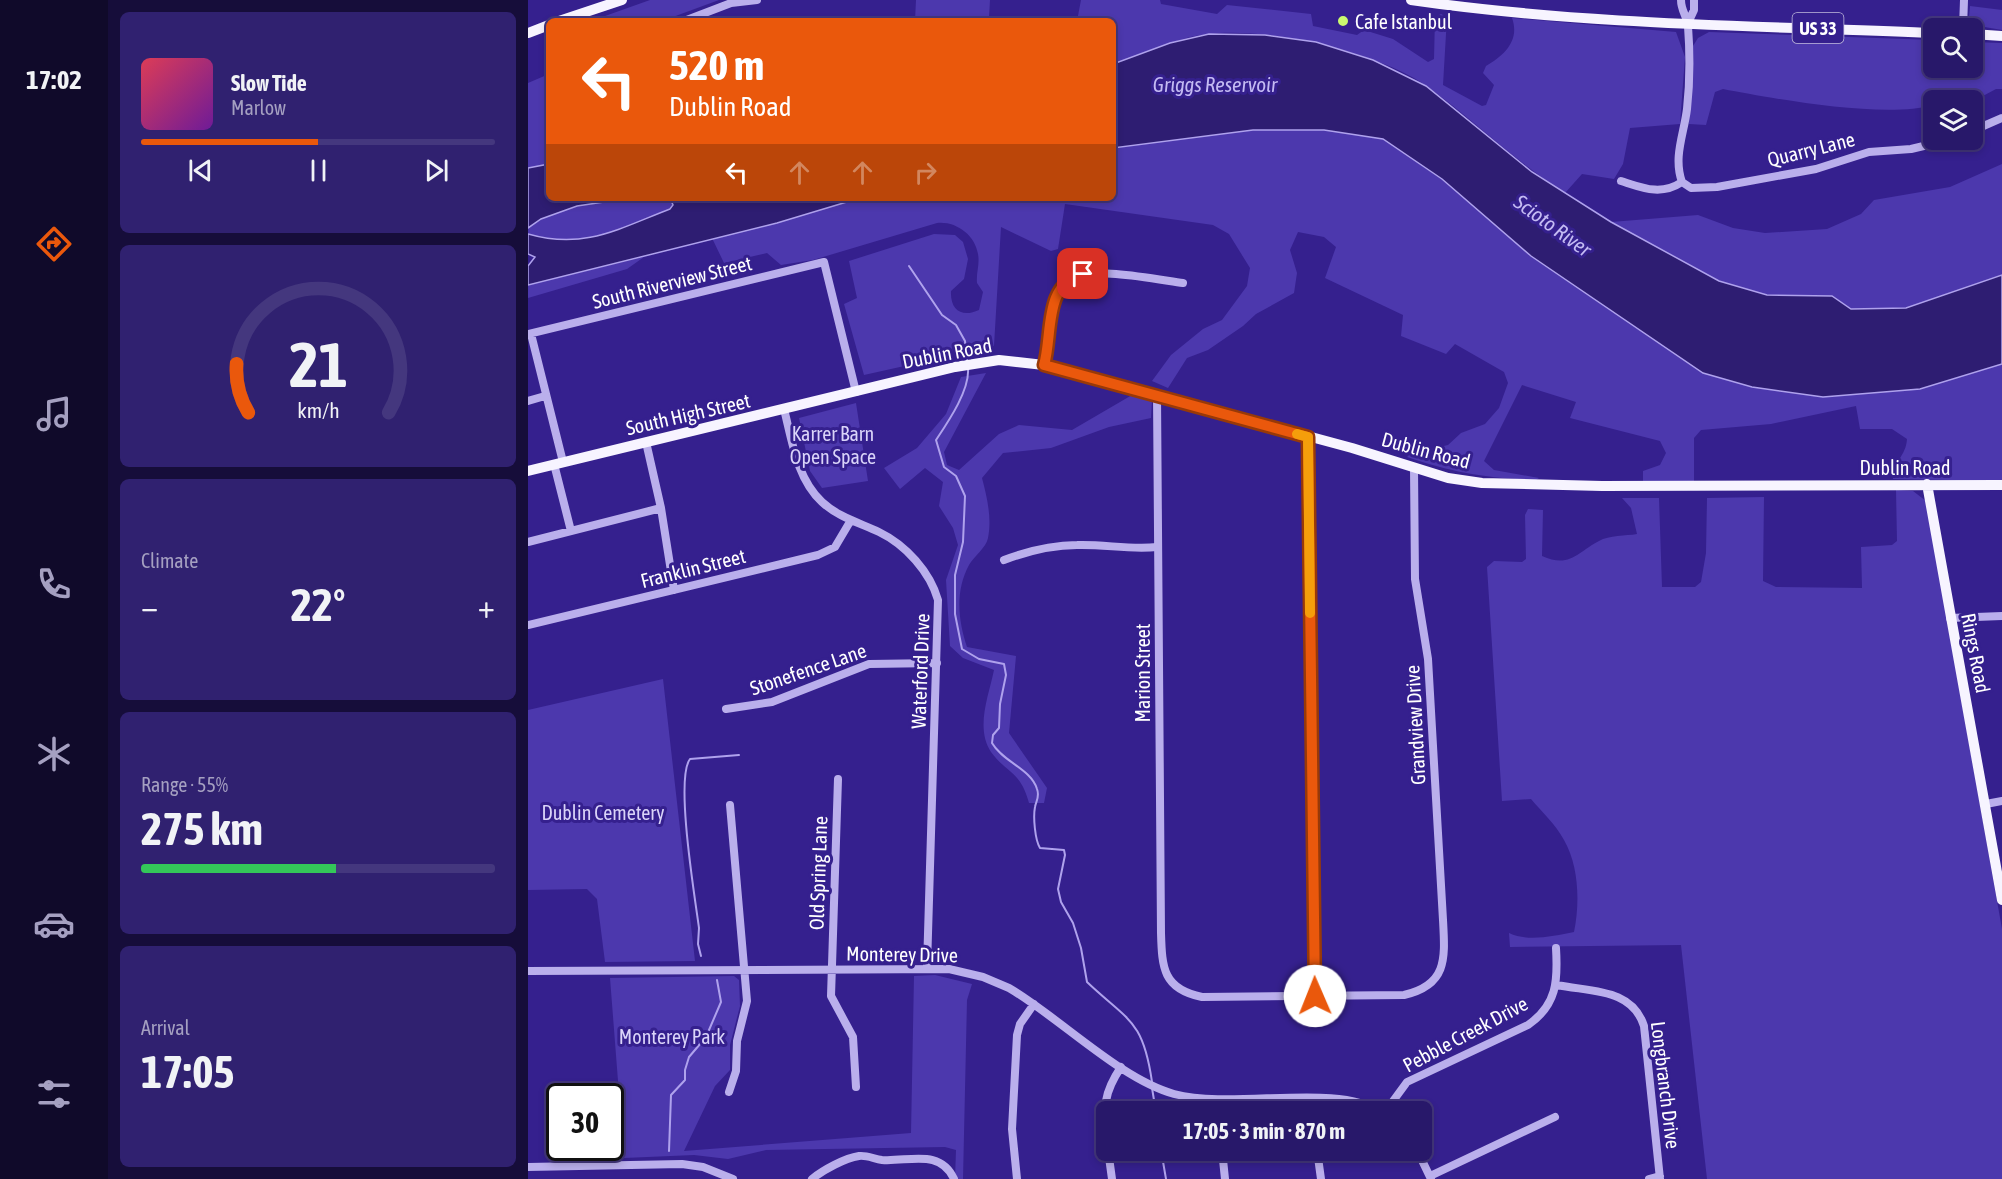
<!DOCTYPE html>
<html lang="en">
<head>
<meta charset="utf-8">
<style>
	body { margin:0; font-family:"Asap Condensed",sans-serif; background:#302170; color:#f1f3f6; height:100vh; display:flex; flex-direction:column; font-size:22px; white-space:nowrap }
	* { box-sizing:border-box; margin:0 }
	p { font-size:20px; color:#a5a0c1 }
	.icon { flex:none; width:33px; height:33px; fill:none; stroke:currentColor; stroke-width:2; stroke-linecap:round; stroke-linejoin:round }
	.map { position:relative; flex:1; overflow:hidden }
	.side { display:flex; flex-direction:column; gap:12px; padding:12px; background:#160d3a; width:420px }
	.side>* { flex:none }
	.banner { position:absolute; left:18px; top:18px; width:570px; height:183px; border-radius:9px; box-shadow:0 3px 9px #0003,0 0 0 2px #44377e; background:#ea580c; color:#fff; overflow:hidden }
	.controls { position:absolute; left:1395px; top:18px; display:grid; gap:12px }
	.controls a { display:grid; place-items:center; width:60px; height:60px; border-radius:9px; background:#28186a; box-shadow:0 3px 9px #0003,0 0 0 2px #44377e; font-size:30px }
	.speed { position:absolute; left:18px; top:1083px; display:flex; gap:12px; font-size:30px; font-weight:700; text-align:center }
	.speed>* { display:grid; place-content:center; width:78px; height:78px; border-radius:50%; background:#28186a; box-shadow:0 3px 9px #0003,0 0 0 2px #44377e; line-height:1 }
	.speed .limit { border:3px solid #111; border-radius:9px; background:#fff; color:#111 }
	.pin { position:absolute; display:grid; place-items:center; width:51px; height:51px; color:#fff; margin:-26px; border-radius:12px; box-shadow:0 3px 9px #0006 }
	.me { position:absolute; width:66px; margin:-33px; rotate:359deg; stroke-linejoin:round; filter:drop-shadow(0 0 4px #0008) }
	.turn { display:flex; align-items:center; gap:21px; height:126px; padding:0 24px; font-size:27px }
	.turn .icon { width:78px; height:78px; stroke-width:2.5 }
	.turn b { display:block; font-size:42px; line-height:51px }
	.lanes { display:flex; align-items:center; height:57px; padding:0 24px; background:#0003; justify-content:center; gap:30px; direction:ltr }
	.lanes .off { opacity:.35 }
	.big { font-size:45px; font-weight:700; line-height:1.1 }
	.side .card { flex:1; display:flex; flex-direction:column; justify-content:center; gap:9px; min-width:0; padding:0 21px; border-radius:9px; background:#302170 }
	.side .dial { align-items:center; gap:0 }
	.dial svg { height:156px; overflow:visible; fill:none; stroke:#44377e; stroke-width:7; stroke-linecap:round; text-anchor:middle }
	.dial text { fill:#f1f3f6; stroke:none }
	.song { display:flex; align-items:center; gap:18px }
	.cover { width:72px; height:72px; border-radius:9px; background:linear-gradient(135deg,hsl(350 70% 55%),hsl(280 70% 35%)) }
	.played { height:6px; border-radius:3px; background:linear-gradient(90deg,#ea580c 50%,#44377e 50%) }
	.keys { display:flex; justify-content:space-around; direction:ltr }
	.heat { display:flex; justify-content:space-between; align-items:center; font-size:33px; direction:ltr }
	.charge { height:9px; border-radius:4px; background:linear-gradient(90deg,#34c759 55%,#44377e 0) }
	.trip { position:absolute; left:568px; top:1101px; width:336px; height:60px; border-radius:9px; background:#28186a; box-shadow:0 3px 9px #0003,0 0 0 2px #44377e; font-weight:700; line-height:60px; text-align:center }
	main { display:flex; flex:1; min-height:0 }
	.tabs { display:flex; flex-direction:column; width:108px; justify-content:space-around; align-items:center; background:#100a2a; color:#a5a0c1 }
	.tabs .icon { width:42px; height:42px }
	.tabs .on { color:#ea580c }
	.tabs b { font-size:27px; color:#f1f3f6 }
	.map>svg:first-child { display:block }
</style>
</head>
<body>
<main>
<nav class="tabs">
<b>17:02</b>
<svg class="icon on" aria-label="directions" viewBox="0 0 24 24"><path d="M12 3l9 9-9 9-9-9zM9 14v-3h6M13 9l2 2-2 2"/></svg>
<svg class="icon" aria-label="music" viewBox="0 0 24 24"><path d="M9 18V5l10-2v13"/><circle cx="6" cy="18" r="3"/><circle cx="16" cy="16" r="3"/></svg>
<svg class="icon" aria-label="phone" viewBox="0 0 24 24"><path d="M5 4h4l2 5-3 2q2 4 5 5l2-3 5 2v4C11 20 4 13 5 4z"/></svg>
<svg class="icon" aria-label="climate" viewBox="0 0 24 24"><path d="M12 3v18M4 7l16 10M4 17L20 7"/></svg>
<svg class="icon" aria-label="car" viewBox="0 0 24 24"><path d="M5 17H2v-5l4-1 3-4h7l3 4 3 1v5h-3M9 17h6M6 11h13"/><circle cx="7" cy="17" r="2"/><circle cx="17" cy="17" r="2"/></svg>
<svg class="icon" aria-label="filters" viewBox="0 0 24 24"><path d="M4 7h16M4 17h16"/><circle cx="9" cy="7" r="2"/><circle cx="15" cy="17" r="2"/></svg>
</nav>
<section class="side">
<div class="card">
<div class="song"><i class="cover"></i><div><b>Slow Tide</b><p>Marlow</p></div></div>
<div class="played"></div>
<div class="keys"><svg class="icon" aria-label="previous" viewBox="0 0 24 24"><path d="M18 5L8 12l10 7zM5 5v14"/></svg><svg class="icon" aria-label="pause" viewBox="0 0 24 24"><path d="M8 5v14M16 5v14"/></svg><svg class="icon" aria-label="next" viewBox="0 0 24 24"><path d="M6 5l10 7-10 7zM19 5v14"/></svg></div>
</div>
<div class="card dial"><svg viewBox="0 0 100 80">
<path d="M14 69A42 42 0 1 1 86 69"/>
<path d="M14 69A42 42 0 0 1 8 44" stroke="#ea580c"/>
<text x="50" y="56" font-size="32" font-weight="700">21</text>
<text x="50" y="72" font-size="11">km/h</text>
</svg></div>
<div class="card"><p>Climate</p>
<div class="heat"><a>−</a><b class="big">22°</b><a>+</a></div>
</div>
<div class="card"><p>Range · 55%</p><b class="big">275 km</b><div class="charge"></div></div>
<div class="card"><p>Arrival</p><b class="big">17:05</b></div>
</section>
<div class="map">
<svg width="1474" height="1179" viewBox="0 0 1474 1179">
	<rect width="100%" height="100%" fill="#35208e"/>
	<path fill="#4c38ad" d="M122,0H191L134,21H63Z
		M388,0H462L461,17L468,21H387Z
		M553,0H632L633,4L689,14L699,5L783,14L785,26L829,35L836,30L865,39L900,62L906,59L907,17L913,14L919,17L915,85L954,106L958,105L966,85L955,73L958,66C977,55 992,40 984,18L1148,32L1157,57L1152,124L1102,128L1095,164L1086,179L1054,174L1037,193C988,162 947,121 900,87C851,52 740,27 681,34C647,37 617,55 585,64V21H549Z
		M1442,6L1474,10V30L1445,25L1441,17Z
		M1181,32L1405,40L1406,68H1444L1445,42L1474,43V89H1468L1453,97L1406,100L1405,105C1357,119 1247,99 1195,89L1187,92L1178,125L1161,124L1165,46L1170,38Z
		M21,74V164L0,168V83Z
		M725,130H796L855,139L914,179L1003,256L1176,373L1224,387L1392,389L1474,364V481L1365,479C1364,462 1378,457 1379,439L1364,429H1332L1328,406L1243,424L1173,430L1166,438V482L1115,481V471L1132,465L1138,453L1132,441L1042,418L1048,402L994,385L956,461L966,470L1011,478L1008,480C957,478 927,473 879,457L882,454L920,445L933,433L957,424L971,408L980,383L976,372L927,344L918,354L873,336L875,315L797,278L808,247L796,237L770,232L762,250L769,273L766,293L728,314L715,326L680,350L659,358L640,388L624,381L643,355L675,329L694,320L719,286L722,268L701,234L685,225L537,204L530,249L523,251L473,227L466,346L336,375L316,304L329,298L321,261L406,234L427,235L435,242L440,259L436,279L423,291C422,310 434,318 451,310L455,292L449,283C448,273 452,264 450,254C447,235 428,221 409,223L285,260L253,265L239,253L196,263L184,238L249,223L332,198H585V148Z
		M1474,164V275L1378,308L1323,309L1304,296L1239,295L1191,281L1083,222L1170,215L1205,228L1237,233L1299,229L1333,214L1346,200L1422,187Z
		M103,198H142L145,205L142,209C90,229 56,250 0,234V228L13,219L49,206Z
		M116,257L99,269L0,298V285Z
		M458,373L416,452L419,465L431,470L471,434L491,425L544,430L604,395L624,400L623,418L581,427L523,448L475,453L454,478C459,497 464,518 460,538C458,548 446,556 441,565C427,591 430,620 439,647L488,656L481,733L519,788L516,803H501C492,770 479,774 463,752C447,728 461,695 466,670L435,658L422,646L418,580L430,545L425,528L411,506L415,482L397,468L372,489L356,468L389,448L418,414L433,377Z
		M328,403L340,481L294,488L282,471L271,418Z
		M1368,490L1385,491L1398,501L1474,929V1179H1179L1153,945L982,947L981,933C1000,942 1025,936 1046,932C1052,903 1051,866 1036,840C1028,825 1014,812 1003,799L974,801L959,567L966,561L994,562L998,559L997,515L1000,509L1015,510L1014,556C1042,569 1051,551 1071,541C1081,535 1098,536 1109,534L1103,508L1094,498H1131L1134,587H1167L1173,582L1178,553L1179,498L1236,497L1235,581L1248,587L1334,588L1333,547L1364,545L1369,541Z
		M135,679L167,961L77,962L69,899L59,889L0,890V710Z
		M407,975L444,984L439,1000L435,1179H427L428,1150L417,1147L238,1150L200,1159L166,1155L96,1158L82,978L206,976L211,980L212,1006L202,1045V1070L187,1086L156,1151L383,1133L386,976Z"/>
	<path fill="#2e1d72" stroke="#afa2ed" stroke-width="1.5" d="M681,34L737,35L788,42L845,60L898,86L1004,172L1083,222L1191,281L1239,295L1304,296L1323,309L1378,308L1474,275V364L1392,389L1295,397L1224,387L1175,373L1003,256L914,179L855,139L796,130H725L585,148V64L642,43Z
		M21,164V198H103L49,206L13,219L0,228V168Z
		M142,198H332L249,223L0,285V266L7,257L0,254V234C56,250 90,229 142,209L145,205Z"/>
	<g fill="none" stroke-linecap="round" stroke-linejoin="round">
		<path stroke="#afa2ed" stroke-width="2" d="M381,266L414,315L428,325L437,341L439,362
			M440,368C442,390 420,422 408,440L416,467L428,476L437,496L435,542L427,575V614L434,649L451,659L476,664L478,675L472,704L471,728L465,735L464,743C475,762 503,769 509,789C512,797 508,801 507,807C505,817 507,840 512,848L536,850L537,855L530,889L533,902L545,923L553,948L559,982C600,1021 615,1019 624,1082
			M173,956L170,944L171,928C167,898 147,778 162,759L211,755
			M624,1088L628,1112
			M633,1150L638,1179
			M141,1151L143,1095L157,1080V1070L161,1057L178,1037L193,1002L189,980"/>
		<path stroke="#baafec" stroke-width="8" d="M1153,0C1153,11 1159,16 1160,26C1162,53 1162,82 1159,109C1156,134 1145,157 1154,182L1163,188L1189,187L1288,169L1341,152L1383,149L1421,140
			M156,21L203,3L229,0
			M1160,23L1166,10V0
			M1435,28L1436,0
			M1444,131L1474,118
			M1093,181C1115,188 1133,196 1154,182
			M0,334L296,262L328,392
			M3,334L35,462
			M516,365L527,297C532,289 538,281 547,277C565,267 632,280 655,283
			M629,395L633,933C634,968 635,989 674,997L876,995C920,985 917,958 915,920L900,659L887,579L886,468
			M0,401L17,396
			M256,409C264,441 269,479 294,502C310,517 332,523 351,532C378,545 402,572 410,600L399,967
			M780,437L787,996
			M118,442L133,508L146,590
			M26,464L43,531
			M0,542L133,508
			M476,560C500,551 524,545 549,545C576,544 602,550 629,547
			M1422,618L1474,616
			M0,625L290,555L307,547L323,520
			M198,709L244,702L341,664L409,663
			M310,779L303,996L325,1037L328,1087
			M1458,804L1474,801
			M0,971L421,969L455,977L481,988C532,1018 592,1079 646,1094C707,1110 806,1082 854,1112
			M1029,985C1063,992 1104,988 1116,1026L1132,1179
			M201,1092L208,1071L209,1041L219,1001L202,805
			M785,1099V1112
			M688,1101L689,1112
			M857,1112L879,1082L1000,1025C1029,1005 1030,981 1028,948
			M579,1137C576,1106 575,1094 593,1067
			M580,1150L584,1179
			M694,1150L697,1179
			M789,1150L793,1179
			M889,1150L903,1179
			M0,1167L154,1164L175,1167L205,1179
			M902,1176L1027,1117
			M284,1179C295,1170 317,1158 331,1156C339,1155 346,1159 354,1160C381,1162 412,1148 426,1179
			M489,1179L484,1129L489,1035L492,1024L506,1004
			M1121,1179L1132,1176"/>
		<path stroke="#f7f4ff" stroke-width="10" d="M883,0C1055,25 1232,26 1406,33
			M31,21L94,0
			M0,33L21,25
			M1444,34L1474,36
			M0,471L427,367L471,360L516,365L824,448L920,478L954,483L1074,486L1474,485
			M1399,484L1474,900"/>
	</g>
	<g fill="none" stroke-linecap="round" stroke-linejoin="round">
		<g stroke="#983908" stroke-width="15">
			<path id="route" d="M555,274C515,284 525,334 516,365L780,437L787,996"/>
		</g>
		<use href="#route" stroke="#ea580c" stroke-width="10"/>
		<path stroke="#f59e0b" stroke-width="10" d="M769,434L780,437L782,613"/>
	</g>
	<circle fill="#caf96f" stroke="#35208e" stroke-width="2" cx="815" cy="21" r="6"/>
	<g text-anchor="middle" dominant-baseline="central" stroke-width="6" stroke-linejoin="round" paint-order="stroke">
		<rect fill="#35208e" stroke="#c2bcdd" stroke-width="1.5" x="1264.5" y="13" width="51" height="30" rx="4.5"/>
		<g font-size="18" font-weight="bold" fill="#fff">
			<text x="1290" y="28">US 33</text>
		</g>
		<g font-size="20" fill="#fff" stroke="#35208e" text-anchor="start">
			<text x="827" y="21">Cafe Istanbul</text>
		</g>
		<g font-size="20" fill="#fff" stroke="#35208e">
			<text transform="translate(1283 149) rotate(-14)">Quarry Lane</text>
			<text transform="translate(144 282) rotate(-14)">South Riverview Street</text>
			<text transform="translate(419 353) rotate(-11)">Dublin Road</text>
			<text transform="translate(160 414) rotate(-13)">South High Street</text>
			<text transform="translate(898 450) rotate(15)">Dublin Road</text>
			<text x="1377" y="467">Dublin Road</text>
			<text transform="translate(165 568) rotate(-14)">Franklin Street</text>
			<text transform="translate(1448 653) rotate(79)">Rings Road</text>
			<text transform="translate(280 669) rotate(-19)">Stonefence Lane</text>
			<text transform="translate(392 671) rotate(-88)">Waterford Drive</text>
			<text transform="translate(614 673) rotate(-90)">Marion Street</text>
			<text transform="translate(887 725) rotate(-93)">Grandview Drive</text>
			<text transform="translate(290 873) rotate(-88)">Old Spring Lane</text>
			<text transform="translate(374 954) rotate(1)">Monterey Drive</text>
			<text transform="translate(937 1034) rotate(-28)">Pebble Creek Drive</text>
			<text transform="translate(1138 1085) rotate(83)">Longbranch Drive</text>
		</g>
		<g font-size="20" fill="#dad4f9" stroke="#35208e">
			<text x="305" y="433">Karrer Barn<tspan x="305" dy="23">Open Space</tspan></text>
			<text x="75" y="812">Dublin Cemetery</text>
			<text x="144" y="1036">Monterey Park</text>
		</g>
		<g font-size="21" font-style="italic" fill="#c4bbf3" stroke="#35208e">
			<text x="687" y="84">Griggs Reservoir</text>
			<text transform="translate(1025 225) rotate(36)">Scioto River</text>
		</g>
	</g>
</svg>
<div class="controls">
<a><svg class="icon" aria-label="search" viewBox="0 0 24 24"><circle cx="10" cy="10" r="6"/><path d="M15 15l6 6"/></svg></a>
<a><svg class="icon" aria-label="layers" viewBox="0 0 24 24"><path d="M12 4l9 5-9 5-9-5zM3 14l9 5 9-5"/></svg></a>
</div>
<div class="speed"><div class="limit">30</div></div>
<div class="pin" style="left:555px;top:274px;background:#d93025"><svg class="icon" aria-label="arrive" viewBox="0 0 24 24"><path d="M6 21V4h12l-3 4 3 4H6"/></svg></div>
<svg class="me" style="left:787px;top:996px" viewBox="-20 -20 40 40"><circle r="19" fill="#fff"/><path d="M0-13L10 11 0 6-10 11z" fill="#ea580c"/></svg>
<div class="trip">17:05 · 3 min · 870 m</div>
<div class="banner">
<div class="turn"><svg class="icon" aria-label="left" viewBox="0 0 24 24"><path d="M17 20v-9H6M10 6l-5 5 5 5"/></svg><div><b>520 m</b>Dublin Road</div></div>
<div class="lanes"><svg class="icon" aria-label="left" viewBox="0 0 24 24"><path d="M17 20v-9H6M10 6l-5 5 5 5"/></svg><svg class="icon off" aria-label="ahead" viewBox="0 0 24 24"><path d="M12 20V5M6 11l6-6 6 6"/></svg><svg class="icon off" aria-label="ahead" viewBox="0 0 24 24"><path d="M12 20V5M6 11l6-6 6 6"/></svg><svg class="icon off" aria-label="right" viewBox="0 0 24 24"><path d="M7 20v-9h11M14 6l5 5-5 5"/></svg></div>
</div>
</div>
</main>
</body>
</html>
